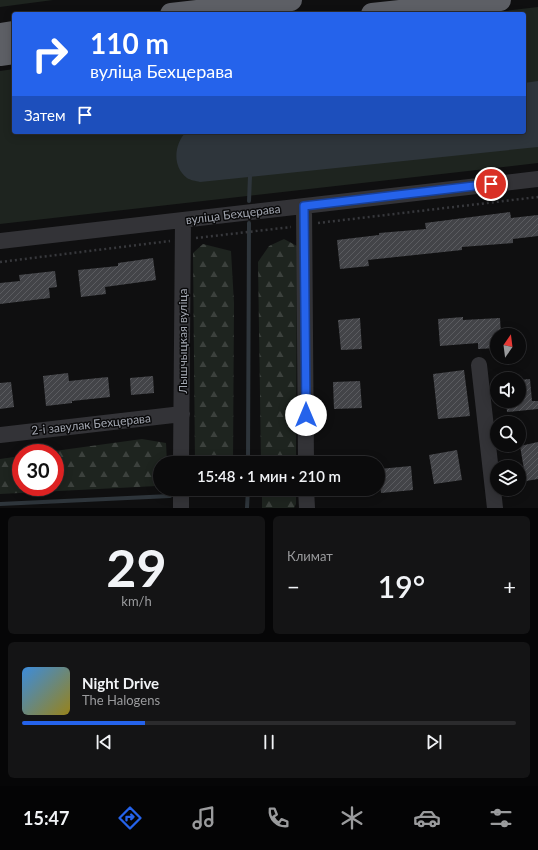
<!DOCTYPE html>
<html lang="ru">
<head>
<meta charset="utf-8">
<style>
	body { margin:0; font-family:Lato,sans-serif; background:#141415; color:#f1f3f6; height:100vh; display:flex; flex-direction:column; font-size:15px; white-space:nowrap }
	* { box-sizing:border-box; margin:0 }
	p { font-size:13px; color:#9a9b9d }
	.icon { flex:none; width:22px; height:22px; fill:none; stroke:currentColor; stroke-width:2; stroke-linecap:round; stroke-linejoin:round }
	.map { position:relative; height:508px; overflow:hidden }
	.sheet { display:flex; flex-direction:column; gap:8px; padding:8px; background:#060607; flex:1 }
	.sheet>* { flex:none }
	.banner { position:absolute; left:12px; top:12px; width:514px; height:122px; border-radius:4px; box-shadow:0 2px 10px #0003,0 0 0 1px #2b2b2d; background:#2563eb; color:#fff; overflow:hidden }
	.needle { width:26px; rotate:14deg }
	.tools { position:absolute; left:490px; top:328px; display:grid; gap:8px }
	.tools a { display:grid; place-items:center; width:36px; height:36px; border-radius:50%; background:#0b0b0c; box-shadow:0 2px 10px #0003,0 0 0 1px #2b2b2d; font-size:20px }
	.speed { position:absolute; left:12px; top:444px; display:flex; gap:8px; font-size:20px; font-weight:700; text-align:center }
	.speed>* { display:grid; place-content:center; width:52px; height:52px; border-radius:50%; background:#0b0b0c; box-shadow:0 2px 10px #0003,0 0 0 1px #2b2b2d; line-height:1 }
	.speed .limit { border:6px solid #d22; background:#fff; color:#111 }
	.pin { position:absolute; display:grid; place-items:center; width:34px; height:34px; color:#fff; margin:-17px; border:2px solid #fff; border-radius:50%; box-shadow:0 1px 4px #0007 }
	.me { position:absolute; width:44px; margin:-22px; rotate:0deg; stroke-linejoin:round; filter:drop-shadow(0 0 3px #0008) }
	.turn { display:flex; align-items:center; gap:14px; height:84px; padding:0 12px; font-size:18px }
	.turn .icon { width:52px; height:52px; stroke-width:2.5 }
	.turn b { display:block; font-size:28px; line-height:34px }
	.then { display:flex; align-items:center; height:38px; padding:0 12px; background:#0003; gap:8px; font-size:15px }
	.big { font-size:30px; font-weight:600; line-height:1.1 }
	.sheet .tile { flex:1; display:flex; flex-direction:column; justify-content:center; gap:6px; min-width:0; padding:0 14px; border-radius:6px; background:#141415 }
	.sheet .dial { align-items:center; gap:0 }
	.dial b { font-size:52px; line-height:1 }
	.song { display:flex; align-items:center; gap:12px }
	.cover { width:48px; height:48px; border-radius:6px; background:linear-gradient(135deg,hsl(210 70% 55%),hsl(50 70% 35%)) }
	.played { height:4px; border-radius:2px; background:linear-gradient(90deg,#2563eb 25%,#2b2b2d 25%) }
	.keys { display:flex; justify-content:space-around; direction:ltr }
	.heat { display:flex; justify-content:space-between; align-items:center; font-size:22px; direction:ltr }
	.sheet .tiles { flex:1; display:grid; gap:8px; grid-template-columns:1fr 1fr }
	.tile:last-child { grid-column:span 2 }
	.trip { position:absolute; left:153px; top:456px; width:232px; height:40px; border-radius:20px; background:#0b0b0c; box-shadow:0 2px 10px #0003,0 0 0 1px #2b2b2d; font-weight:600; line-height:40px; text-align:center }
	.tab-bar { display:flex; height:64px; justify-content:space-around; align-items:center; background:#040405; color:#9a9b9d }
	.tab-bar .icon { width:28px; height:28px }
	.tab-bar .current { color:#2563eb }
	.tab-bar b { font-size:18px; color:#f1f3f6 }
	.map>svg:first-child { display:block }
</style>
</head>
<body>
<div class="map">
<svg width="538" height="508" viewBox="0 0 538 508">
	<defs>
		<pattern id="forest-firs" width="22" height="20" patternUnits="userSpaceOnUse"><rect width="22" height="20" fill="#1e241f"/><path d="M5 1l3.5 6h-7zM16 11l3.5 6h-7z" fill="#3c413d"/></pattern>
		<pattern id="building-hatch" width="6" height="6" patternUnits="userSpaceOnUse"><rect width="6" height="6" fill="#434448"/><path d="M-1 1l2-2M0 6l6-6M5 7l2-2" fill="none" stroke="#5b5c60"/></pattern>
	</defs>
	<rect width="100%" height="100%" fill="#0f0f10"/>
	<path fill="#1e241f" d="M0,0H53L0,7Z
		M538,7V163L0,224V71L14,69V132H524V14H480Z"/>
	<path fill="url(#forest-firs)" d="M284,239L297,246L296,463H261L258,262L269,246Z
		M203,244L231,251L234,303L233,463H195L193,253Z
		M142,439L166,443L167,463H160V481L157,486L0,494V459L21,456V487H55V453H40Z
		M262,489H296V504L294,508H262Z"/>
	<path fill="#2e353b" d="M538,81V147L200,182C196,181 190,180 187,178C172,167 174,144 186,132H524V83Z"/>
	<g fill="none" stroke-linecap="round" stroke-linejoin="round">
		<path stroke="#2e353b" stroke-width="4" d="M249,201L250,176
			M248,463L249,223
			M192,495L248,492
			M0,504L170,496
			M247,508L248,489"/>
	</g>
	<path fill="url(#building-hatch)" d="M510,212L511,218L538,215V236L513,239V243L462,247V250L368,260L369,266L340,269L337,240L379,235V233L426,229L425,223Z
		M153,258L156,280L105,287L106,294L81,297L78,270L118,266V263Z
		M55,271L57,287L49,288L50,298L0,304V283L20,281L19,275Z
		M463,317V320L500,318L501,335H497V348L478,349V343L440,346L438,319Z
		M360,318L362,349L341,350L338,320Z
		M464,370L470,416L438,419L433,374Z
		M68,373L69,381L108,377L110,397L72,401V403L46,406L43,376Z
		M153,376L154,393L131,395L130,378Z
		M530,379L532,401H538V409L507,412L506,401H519V380Z
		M360,381L362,408L334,409L333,382Z
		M11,382L14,407L0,409V383Z
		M538,442V479L526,481L520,446Z
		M457,450L462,480L434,484L429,455Z
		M411,466L413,490L381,493L379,469Z"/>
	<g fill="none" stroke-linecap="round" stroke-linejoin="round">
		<path stroke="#37383c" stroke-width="2.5" stroke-dasharray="2 3" stroke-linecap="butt" d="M318,223L538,197
			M196,238L291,227
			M0,262L170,241"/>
		<path stroke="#333337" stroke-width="16" d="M304,206L306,463
			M0,241L538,179
			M479,365L495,508
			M0,435L182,414
			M181,463L183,220
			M306,489L307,508
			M181,508V489"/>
		<path stroke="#5d5f65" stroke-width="22" d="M171,14L291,0
			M372,14L500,0
			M0,34L14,32
			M0,55L14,53"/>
	</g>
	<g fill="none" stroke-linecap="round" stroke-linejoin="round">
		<g stroke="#184099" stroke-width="10">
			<path id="route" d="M306,415L304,206L491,184"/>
		</g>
		<use href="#route" stroke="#2563eb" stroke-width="7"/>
	</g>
	<g text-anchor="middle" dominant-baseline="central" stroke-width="3" stroke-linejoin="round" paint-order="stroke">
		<g font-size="12" fill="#a2a6b0" stroke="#0a0a0b">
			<text transform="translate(233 214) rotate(-7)">вуліца Бехцерава</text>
			<text transform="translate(182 341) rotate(-90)">Лышчыцкая вуліца</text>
			<text transform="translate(91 424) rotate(-6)">2-і завулак Бехцерава</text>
		</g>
	</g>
</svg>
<div class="tools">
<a><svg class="needle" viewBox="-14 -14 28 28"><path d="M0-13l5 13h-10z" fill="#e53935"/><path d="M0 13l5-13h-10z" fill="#9a9b9d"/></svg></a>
<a><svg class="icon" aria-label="sound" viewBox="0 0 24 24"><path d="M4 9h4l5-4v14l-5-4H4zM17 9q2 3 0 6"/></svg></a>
<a><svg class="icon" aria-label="search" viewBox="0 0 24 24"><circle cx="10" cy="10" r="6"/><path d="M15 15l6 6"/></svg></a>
<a><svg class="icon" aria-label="layers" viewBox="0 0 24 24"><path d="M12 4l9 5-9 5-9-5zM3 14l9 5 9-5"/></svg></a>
</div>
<div class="speed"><div class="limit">30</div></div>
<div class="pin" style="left:491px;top:184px;background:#d93025"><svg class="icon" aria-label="arrive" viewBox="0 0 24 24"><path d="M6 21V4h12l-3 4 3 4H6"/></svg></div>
<svg class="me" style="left:306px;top:415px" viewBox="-20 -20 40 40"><circle r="19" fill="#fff"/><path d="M0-13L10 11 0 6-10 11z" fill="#2563eb"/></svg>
<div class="trip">15:48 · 1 мин · 210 m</div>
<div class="banner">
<div class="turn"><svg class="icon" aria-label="right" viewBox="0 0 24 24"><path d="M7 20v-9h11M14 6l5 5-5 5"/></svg><div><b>110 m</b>вуліца Бехцерава</div></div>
<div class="then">Затем<svg class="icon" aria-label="arrive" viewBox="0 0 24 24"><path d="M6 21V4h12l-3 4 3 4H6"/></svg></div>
</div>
</div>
<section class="sheet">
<div class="tiles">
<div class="tile dial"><b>29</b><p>km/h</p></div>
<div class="tile"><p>Климат</p>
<div class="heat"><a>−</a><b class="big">19°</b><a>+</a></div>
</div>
<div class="tile">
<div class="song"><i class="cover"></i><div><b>Night Drive</b><p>The Halogens</p></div></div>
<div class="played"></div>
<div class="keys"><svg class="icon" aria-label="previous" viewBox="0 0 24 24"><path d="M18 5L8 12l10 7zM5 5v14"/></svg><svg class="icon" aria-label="pause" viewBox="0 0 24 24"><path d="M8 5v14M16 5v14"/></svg><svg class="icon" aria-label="next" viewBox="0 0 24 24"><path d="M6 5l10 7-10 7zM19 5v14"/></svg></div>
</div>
</div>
</section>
<nav class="tab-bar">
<b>15:47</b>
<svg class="icon current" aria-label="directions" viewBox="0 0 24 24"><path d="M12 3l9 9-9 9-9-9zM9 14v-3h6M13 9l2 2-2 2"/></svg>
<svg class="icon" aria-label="music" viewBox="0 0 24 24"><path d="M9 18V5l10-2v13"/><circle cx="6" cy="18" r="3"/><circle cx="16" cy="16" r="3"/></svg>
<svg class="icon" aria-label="phone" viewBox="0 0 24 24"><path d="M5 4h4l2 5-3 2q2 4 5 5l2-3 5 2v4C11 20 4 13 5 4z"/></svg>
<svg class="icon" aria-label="climate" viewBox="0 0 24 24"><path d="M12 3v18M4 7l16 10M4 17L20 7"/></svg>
<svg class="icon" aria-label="car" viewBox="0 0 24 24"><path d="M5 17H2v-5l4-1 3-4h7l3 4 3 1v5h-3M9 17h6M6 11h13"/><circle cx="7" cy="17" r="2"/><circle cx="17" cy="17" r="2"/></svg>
<svg class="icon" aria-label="filters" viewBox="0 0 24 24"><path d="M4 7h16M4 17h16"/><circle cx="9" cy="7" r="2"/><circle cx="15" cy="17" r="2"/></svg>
</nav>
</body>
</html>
